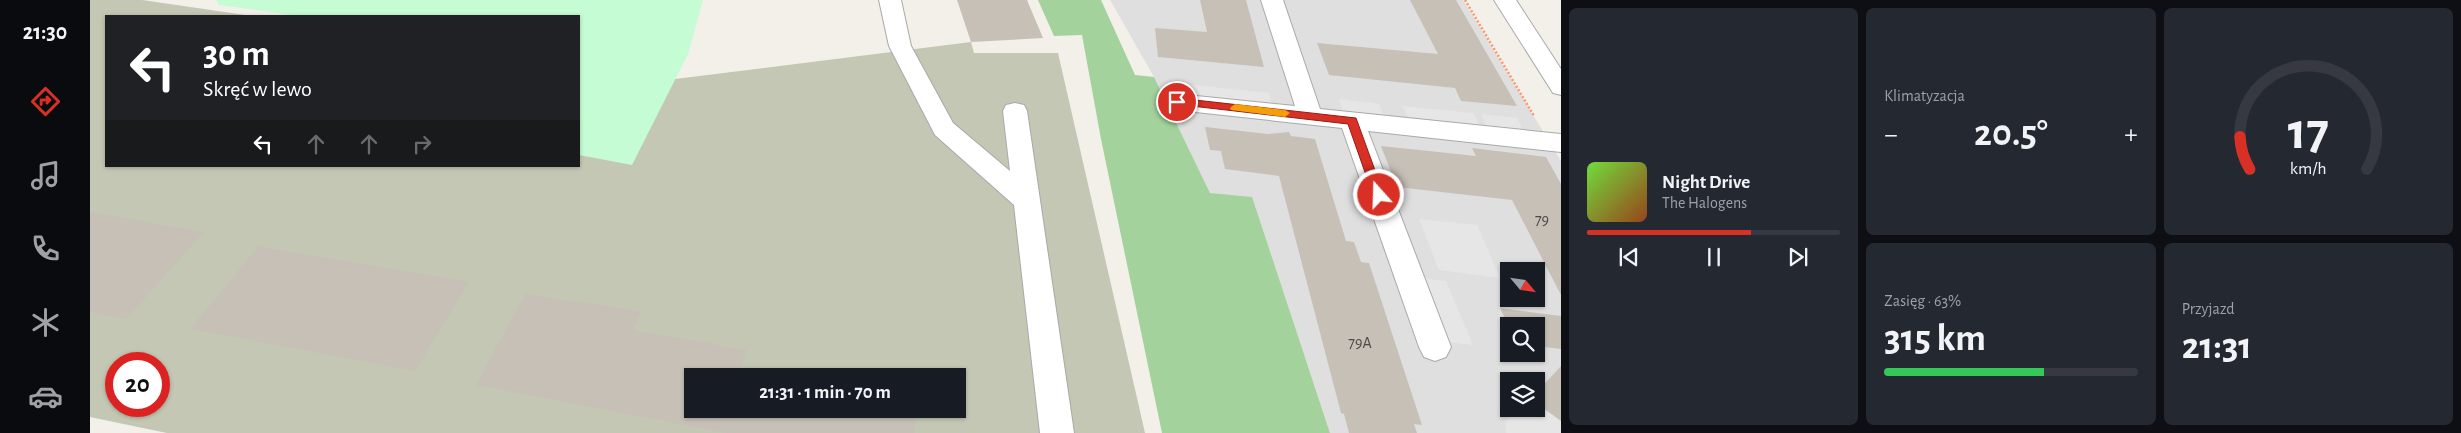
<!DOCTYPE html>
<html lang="pl">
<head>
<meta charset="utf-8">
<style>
	body { margin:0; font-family:"Alegreya Sans",sans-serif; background:#242831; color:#f1f3f6; height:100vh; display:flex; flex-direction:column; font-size:19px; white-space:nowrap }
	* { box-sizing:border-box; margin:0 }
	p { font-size:16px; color:#9ea1a6 }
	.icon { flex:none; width:28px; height:28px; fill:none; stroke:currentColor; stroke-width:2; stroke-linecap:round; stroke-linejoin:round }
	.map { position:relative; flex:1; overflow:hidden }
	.drawer { display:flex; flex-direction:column; gap:8px; padding:8px; background:#0d0f14; width:900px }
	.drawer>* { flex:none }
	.guide { position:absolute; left:15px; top:15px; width:475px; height:152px; border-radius:0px; box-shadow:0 1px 4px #0004; background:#202124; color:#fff; overflow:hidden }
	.needle { width:32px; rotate:119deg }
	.tools { position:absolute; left:1410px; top:262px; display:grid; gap:10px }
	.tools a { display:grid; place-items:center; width:45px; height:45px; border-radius:0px; background:#171b24; box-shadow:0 1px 4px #0004; font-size:25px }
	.speed { position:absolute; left:15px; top:352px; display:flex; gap:10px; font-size:25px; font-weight:700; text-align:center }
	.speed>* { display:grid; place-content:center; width:65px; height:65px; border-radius:50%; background:#171b24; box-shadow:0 1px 4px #0004; line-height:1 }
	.speed .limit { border:8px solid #d22; background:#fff; color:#111 }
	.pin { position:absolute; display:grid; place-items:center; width:42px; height:42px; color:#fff; margin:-21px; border:2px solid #fff; border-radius:50%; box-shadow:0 1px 5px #0007 }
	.me { position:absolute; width:55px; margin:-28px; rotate:340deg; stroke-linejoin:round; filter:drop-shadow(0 0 4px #0008) }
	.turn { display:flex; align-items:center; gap:18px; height:105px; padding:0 15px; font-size:22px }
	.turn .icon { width:65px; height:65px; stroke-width:2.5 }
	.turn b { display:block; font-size:35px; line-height:42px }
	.lanes { display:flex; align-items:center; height:48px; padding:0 15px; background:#0003; justify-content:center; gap:25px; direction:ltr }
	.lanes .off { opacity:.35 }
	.big { font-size:38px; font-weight:700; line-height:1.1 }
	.drawer .widget { flex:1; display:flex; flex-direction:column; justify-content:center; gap:8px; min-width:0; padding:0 18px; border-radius:8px; background:#242831 }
	.drawer .dial { align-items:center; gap:0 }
	.dial svg { height:130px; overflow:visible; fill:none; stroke:#363941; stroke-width:7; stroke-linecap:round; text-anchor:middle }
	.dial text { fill:#f1f3f6; stroke:none }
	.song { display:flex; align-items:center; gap:15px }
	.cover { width:60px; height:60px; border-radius:8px; background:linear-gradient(135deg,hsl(100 70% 55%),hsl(20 70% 35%)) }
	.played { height:5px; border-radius:2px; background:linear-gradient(90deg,#d93025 65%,#363941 65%) }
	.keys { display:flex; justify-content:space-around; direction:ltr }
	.heat { display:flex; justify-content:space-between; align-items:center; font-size:28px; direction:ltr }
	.charge { height:8px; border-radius:4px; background:linear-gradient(90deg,#34c759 63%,#363941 0) }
	.drawer .tiles { flex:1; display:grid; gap:8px; grid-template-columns:repeat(3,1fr) }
	.widget:first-child { grid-row:span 2 }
	.trip { position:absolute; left:594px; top:368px; width:282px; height:50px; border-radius:0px; background:#171b24; box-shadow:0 1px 4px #0004; font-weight:700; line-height:50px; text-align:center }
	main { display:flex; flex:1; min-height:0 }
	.tabs { display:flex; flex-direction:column; width:90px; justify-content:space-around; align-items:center; background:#090b0e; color:#9ea1a6 }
	.tabs .icon { width:35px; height:35px }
	.tabs .on { color:#d93025 }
	.tabs b { font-size:22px; color:#f1f3f6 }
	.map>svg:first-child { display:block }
</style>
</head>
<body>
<main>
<nav class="tabs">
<b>21:30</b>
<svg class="icon on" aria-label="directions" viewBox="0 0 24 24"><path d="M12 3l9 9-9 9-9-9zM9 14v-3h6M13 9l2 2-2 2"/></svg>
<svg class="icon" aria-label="music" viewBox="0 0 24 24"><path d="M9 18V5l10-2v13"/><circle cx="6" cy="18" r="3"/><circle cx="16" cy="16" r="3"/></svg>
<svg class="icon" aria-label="phone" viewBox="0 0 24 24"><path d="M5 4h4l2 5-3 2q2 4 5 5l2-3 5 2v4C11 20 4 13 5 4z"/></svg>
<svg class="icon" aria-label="climate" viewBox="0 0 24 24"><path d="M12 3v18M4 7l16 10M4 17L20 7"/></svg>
<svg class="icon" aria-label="car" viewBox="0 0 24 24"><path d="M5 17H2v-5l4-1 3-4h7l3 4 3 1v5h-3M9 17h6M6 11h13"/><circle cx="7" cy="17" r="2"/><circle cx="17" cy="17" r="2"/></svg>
</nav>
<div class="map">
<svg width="1471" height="433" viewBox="0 0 1471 433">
	<rect width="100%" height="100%" fill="#f2f0e8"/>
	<path fill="#e0dfdf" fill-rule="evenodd" d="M1020,0H1373L1471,161V433H1240L1215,357L1120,193L1064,77ZM1419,271H1446V299H1419ZM1419,326H1446V354H1419ZM1419,381H1446V409H1419Z"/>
	<path fill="#c4c7b3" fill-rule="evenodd" d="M0,0H52L162,16H16V166H489V64L585,79L881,42L884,53H968L1055,433H77L0,417ZM26,364H69V406H26ZM602,376H868V409H602Z"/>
	<path fill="#a3d29c" d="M948,0H1011L1045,75L1064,77L1120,193L1162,197L1240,433H1072L1011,139L992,35L964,36Z"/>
	<path fill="#c5fcd3" d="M126,0H613L598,54L542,165L489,155V16H209L129,5Z"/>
	<path fill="#e6e6e6" d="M1084,83L1179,93L1182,105L1086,95Z
		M1249,99L1289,104L1294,116L1253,112Z
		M1312,106L1383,113L1390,126L1319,119Z
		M1391,114L1427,118L1434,131L1397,127Z
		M1329,219L1387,225L1410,278L1349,270Z
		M1331,278L1356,281L1383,345L1356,342Z
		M1446,403L1463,415L1471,406V433H1416L1415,422L1430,409H1446Z"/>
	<path fill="#c7c0b7" d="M867,0H937L953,38L881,42Z
		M1110,0H1156L1174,67L1068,57L1065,28L1117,32Z
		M1320,0H1366L1427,106L1371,101L1365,88L1239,75L1227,43L1348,54Z
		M1115,127L1178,134L1199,132L1201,136L1225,139L1256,241L1264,242L1271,262L1279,263L1332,425L1324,424L1327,433H1259L1254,414L1251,413L1189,176L1135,169L1131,151L1120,150Z
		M1291,146L1386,156L1382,148L1456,157L1471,184V295L1422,200L1307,187Z
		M0,212L114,232L36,319L0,312Z
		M169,246L379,282L325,371L100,329Z
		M435,294L551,311L543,330L656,350L649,376H602V409H808L827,412L824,433H636L386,385Z
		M1410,308L1471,316V349L1446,346V326L1419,327Z
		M1471,366V421L1446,403V393Z"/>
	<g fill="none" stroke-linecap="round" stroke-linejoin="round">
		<g stroke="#a9a9a9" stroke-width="2">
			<path id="minor" d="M789,0H811L821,46L863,123L920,171L913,111L916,105L925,103L934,105L937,111L984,433H950L924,205L845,135L799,46Z
				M1171,0H1193L1230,109L1471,134V152L1278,131L1361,347L1356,357L1345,361L1334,357L1329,347L1252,128L1087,110L1078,108L1075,102L1078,96L1087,94L1205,106Z
				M1404,0H1426L1471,69V95L1463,93Z"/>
		</g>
		<path stroke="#ff946c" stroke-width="2.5" stroke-dasharray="2 2" stroke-linecap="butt" d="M1375,0L1444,116"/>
		<use href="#minor" fill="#fff" fill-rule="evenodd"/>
	</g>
	<path fill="#d93025" stroke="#8d1f18" d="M1087,98L1266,118L1294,195L1289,199L1283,195L1258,124L1084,104V99Z"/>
	<path fill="#f59e0b" d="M1145,104L1195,110L1200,113L1195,117L1141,110L1140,108Z"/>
	<g text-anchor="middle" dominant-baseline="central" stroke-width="4" stroke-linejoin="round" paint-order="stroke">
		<g font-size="16" fill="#4b4a47">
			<text x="1452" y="220">79</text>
			<text x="1270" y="343">79A</text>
		</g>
	</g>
</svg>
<div class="tools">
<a><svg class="needle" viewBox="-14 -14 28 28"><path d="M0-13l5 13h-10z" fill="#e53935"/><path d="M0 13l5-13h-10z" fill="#9ea1a6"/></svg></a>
<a><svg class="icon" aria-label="search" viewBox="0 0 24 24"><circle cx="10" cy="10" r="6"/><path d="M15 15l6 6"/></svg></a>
<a><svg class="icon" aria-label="layers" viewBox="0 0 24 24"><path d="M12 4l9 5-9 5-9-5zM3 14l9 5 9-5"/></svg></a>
</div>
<div class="speed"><div class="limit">20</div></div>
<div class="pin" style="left:1087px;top:102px;background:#d93025"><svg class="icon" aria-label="arrive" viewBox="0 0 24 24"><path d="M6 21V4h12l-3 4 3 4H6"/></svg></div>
<svg class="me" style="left:1289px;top:195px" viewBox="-20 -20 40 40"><circle r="17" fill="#d93025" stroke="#fff" stroke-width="3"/><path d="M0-11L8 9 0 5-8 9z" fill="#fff"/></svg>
<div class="trip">21:31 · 1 min · 70 m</div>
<div class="guide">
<div class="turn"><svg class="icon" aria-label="left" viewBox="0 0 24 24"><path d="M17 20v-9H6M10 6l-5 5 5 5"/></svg><div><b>30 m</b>Skręć w lewo</div></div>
<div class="lanes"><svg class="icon" aria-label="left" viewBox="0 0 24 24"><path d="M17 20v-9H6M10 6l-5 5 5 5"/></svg><svg class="icon off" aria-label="ahead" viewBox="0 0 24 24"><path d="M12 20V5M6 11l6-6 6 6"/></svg><svg class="icon off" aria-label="ahead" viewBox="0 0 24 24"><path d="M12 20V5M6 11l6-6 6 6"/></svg><svg class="icon off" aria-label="right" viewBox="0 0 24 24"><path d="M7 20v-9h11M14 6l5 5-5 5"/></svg></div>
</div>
</div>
<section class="drawer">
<div class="tiles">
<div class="widget">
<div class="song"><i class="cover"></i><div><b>Night Drive</b><p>The Halogens</p></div></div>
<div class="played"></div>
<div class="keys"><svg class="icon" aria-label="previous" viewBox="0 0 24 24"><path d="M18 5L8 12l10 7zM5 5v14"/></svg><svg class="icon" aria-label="pause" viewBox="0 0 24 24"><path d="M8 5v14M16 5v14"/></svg><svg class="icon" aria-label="next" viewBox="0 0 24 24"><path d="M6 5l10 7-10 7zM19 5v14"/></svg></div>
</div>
<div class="widget"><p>Klimatyzacja</p>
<div class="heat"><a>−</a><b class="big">20.5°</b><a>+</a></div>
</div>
<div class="widget dial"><svg viewBox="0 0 100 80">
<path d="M14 69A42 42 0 1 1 86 69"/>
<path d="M14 69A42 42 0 0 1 8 49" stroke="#d93025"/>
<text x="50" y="56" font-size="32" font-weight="700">17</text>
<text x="50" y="72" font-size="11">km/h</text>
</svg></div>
<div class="widget"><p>Zasięg · 63%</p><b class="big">315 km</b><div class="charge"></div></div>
<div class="widget"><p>Przyjazd</p><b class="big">21:31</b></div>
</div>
</section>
</main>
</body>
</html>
